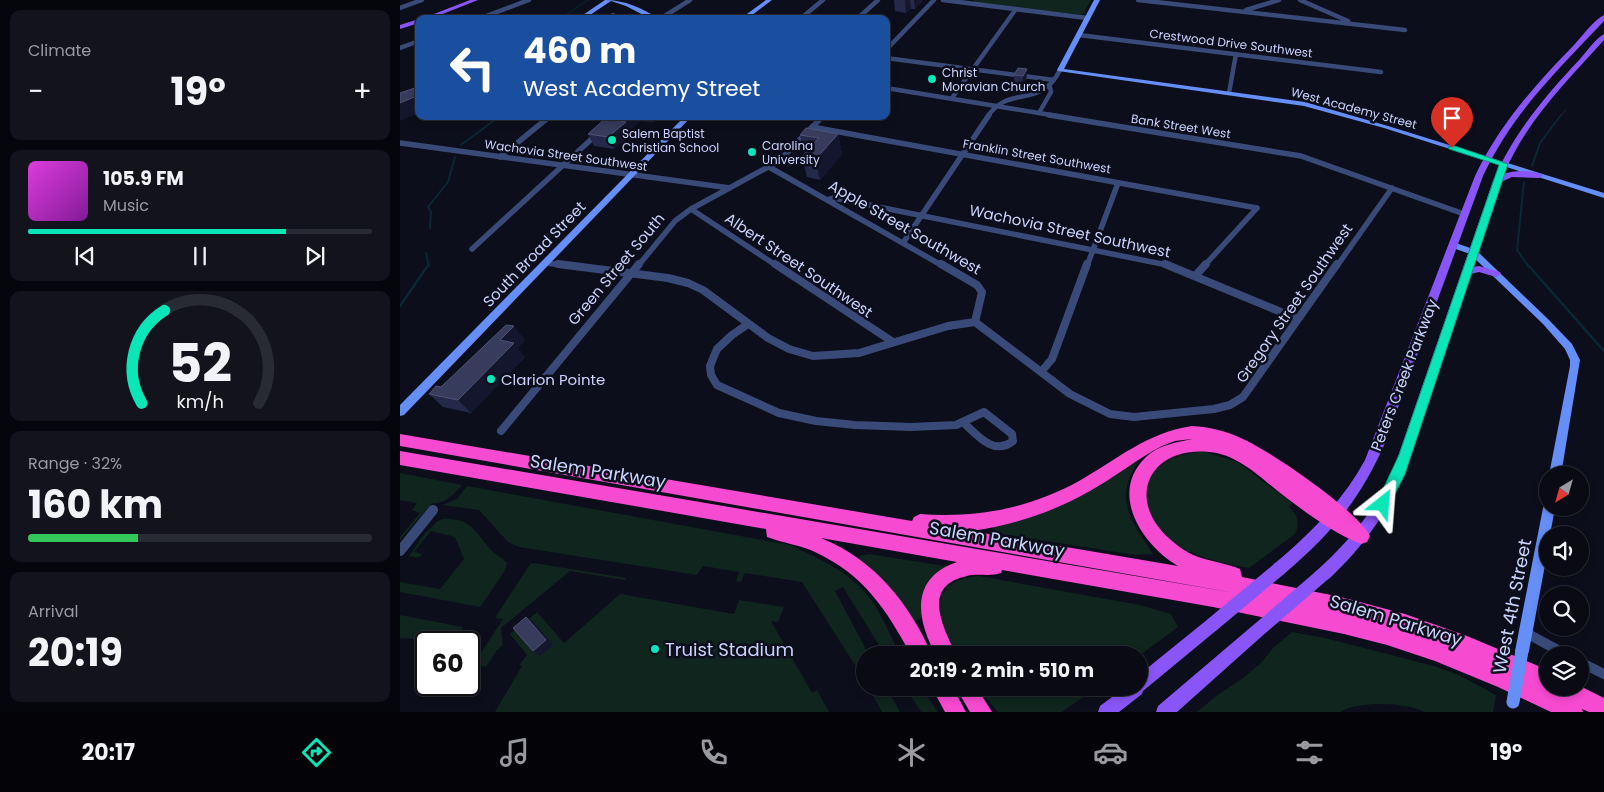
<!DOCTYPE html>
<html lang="en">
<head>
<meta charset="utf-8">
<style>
	body { margin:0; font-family:Poppins,sans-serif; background:#12131d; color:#f1f3f6; height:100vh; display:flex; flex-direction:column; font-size:19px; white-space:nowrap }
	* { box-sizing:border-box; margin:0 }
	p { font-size:16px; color:#999aa0 }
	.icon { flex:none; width:28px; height:28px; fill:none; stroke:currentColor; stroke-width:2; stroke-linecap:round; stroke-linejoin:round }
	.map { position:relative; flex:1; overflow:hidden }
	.side { display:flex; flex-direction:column; gap:10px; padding:10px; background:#05060b; width:400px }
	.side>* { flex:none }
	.guide { position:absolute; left:15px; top:15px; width:475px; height:105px; border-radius:10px; box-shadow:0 2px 8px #0003,0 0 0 1px #292b34; background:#1a4fa0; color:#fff; overflow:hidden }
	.needle { width:32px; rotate:217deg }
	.buttons { position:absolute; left:1139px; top:466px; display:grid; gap:10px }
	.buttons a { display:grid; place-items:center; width:50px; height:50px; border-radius:50%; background:#090a14; box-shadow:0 2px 8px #0003,0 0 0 1px #292b34; font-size:25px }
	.speed { position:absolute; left:15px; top:631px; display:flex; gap:10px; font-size:25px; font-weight:700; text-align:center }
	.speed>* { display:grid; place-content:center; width:65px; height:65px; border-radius:50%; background:#090a14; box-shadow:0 2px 8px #0003,0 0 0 1px #292b34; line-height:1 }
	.speed .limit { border:2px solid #111; border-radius:8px; background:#fff; color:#111 }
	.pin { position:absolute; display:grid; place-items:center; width:42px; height:42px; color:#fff; margin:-51px -21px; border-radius:50% 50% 50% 0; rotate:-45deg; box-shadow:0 0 5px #0007 }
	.pin .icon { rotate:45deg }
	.me { position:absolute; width:55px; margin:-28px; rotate:28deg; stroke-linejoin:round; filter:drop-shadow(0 0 4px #0008) }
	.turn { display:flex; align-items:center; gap:18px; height:105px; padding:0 25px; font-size:22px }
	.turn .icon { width:65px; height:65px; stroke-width:2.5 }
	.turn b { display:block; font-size:35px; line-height:42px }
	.big { font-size:38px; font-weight:700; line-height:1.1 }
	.side .card { flex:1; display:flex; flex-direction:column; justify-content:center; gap:8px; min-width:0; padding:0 18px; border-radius:10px; background:#12131d }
	.side .dial { align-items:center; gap:0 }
	.dial svg { height:130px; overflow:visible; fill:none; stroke:#292b34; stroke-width:7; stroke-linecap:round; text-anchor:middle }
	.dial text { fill:#f1f3f6; stroke:none }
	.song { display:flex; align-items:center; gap:15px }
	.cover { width:60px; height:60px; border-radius:8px; background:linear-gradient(135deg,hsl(300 70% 55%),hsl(290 70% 35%)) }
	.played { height:5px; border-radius:2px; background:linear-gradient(90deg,#0be6b9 75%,#292b34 75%) }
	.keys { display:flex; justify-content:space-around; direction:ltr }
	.heat { display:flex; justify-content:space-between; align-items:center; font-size:28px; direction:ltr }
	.charge { height:8px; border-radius:4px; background:linear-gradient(90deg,#34c759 32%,#292b34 0) }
	.trip { position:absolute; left:456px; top:646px; width:292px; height:50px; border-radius:25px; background:#090a14; box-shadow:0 2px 8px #0003,0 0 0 1px #292b34; font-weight:700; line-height:50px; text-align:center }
	.tab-bar { display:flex; height:80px; justify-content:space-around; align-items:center; background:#040408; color:#999aa0 }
	.tab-bar .icon { width:35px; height:35px }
	.tab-bar .selected { color:#0be6b9 }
	.tab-bar b { font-size:22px; color:#f1f3f6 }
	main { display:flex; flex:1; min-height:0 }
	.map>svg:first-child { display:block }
</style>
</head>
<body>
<main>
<section class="side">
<div class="card"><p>Climate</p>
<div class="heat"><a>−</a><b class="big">19°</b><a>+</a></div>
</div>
<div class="card">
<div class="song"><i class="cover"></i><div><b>105.9 FM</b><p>Music</p></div></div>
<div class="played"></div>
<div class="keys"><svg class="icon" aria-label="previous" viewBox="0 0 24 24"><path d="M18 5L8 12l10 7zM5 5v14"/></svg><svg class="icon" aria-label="pause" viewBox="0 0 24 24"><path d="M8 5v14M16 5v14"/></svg><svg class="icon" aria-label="next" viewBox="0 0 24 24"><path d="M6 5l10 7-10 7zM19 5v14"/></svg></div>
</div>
<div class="card dial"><svg viewBox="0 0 100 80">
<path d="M14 69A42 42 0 1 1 86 69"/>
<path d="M14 69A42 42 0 0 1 28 12" stroke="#0be6b9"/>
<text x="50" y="56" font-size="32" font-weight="700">52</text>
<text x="50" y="72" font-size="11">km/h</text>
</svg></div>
<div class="card"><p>Range · 32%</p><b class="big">160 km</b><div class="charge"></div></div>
<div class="card"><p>Arrival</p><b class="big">20:19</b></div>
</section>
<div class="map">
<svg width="1204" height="712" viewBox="0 0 1204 712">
	<rect width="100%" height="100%" fill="#0c0e1b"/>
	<path fill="#0f251d" d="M574,0H691L683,15L573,2Z
		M802,451L837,462L892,503L889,507C898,515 900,523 895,534L849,568C821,563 794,557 770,540C744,521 732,481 766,462C777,455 790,453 802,451Z
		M733,461L736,465C714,501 733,523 753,554L735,555L595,533L591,526L641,514L671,499Z
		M0,473L62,485C55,494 43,505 32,503L0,540V537L20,513L12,510L17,503L0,500Z
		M67,486L390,545C422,560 457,575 476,607C485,622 492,639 500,655H485L443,587L435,591L469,655H465V681L402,582L345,573L341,582L336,581L339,572L303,566L297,575L119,547L108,542L79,510L42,505L57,499Z
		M42,519C71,517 76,533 92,551C97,556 103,558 107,563L104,572L80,607L0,592V582L40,589L64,559L55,537L31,531L14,552L21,554V556L17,558L9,556L25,533L36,523V522Z
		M469,554L551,567L524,617L514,622L484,580L458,559L461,556Z
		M134,563L226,578L225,580L170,571L101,628L103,645L96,651L86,667L73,665L103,619L95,618L130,564Z
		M579,576L740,605L771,614L778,627L740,655H556C539,620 524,581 579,576Z
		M220,594L334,614L339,600L384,607L378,622L371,621L412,693L417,690L429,712H95L122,666L119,665L127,655L110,634L137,612L164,643Z
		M0,615L63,627L60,632H57L52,640L54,641L53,642L0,638Z
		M892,632L925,638L1034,666L1059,675L1096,695L1093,712H1024C1007,702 957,701 940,712H797L816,696L843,678L862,662L873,648Z
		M469,688H487L500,712H482Z
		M506,688H521L538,712H521Z
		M578,688H696L662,712H598Z"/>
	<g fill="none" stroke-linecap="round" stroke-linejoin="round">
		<path stroke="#0a2736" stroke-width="1" d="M161,18L188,0
			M1160,116L1166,110"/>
		<path stroke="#0a2736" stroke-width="2" d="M61,145L100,116
			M1132,166L1140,143L1161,115
			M1124,182L1117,250L1128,266
			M30,228L31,212L28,207L48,182L55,157
			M26,253L29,266"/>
		<path stroke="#0a2736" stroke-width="2.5" d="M1127,264L1204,351
			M0,306L29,264"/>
		<path stroke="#394a78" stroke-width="4.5" d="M543,0L687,18
			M738,0L1005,30
			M900,0L948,21
			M0,8L22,0
			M846,10L879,0
			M78,19L129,0
			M207,19L213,15
			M260,19L290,0
			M400,19L423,0
			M457,19L478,0
			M679,35L981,72
			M0,48L19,41
			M486,50L534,0
			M486,58L654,80
			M486,88L657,116
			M829,93L836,54
			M552,98L616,9
			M639,113L651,92L650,87
			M588,116C610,84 640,110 660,70"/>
		<path stroke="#394a78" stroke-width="5.5" d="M649,115L901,156L1064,214
			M412,127L857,208
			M0,143L330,188
			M100,157L150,116
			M369,167L543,266
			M427,200L434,198L772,266
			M291,209L377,266
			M503,243L589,115
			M72,249L197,134
			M146,263L168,266
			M238,266L275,221L291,209L379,161L423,116
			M687,266L718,183
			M804,266L857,208
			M937,266L992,188"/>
		<path stroke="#394a78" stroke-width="8" d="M158,264L268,278L288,283L303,290L368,338L389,349L413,356L459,353L548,326L575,322
			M375,264L493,342
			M541,264L577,285L582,292L575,322L670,394L710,414L734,417L814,409L830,405L843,397L937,264
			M765,264L898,319
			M796,275L806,264
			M348,324L332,335L317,349L310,366L311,375L317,385L379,413L416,421L455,425L511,427L556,425L584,412L612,434L613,441C594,456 578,436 564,423
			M641,372L652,359L687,264
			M101,431L239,264"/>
		<path stroke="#394a78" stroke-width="10" d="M0,551L33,510
			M1126,633L1167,655
			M1180,662L1204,674"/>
		<path fill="#658ef7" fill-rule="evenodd" d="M205,0C224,0 243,8 259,19H251L226,6L211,1L184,19H177Z
			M366,0H372L347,19H340Z
			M694,0H700L664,69L905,102L988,126L1204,193V198L984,128L904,106L658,71L657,70Z
			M285,116H292L4,415L0,416V405Z
			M1053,242L1076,250L1149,320L1172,344L1180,360L1161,475H1149L1170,366V360L1165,349L1143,324L1070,254L1050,247V243Z
			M1148,503V508H1155L1150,535H1148V549L1129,651L1127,656L1122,658L1117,656L1115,651L1143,508L1145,504Z"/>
		<path fill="#8955f7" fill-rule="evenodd" d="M70,0H78L30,19H21Z
			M1204,15V21C1157,71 1113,112 1083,176L985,443C960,500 931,534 884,574L879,576L874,574L872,569L874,564C910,534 942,502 965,460L1075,176C1099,125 1135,85 1174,45C1183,35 1193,21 1204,15Z
			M19,19V23L0,29V25Z
			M1204,34V40C1167,81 1126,121 1104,174C1113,170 1135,170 1143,175L1139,178L1112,177L1101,182L1073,267L1079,266L1100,272L1101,274L1096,277L1079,272L1071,274L1005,474C988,509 968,540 941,567C935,573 928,581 920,584L915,582L913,577L915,572C947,544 973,512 992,474L1093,181C1113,134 1145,96 1180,59C1187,51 1195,39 1204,34Z
			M813,616L818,619L821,624L818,629L743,691L742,694L719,712H698L700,706L724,688H740V674L808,619Z
			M856,624L861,627L864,632L861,637L777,712H756L758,706L851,627Z"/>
		<path fill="#f64ad1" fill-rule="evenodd" d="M792,426C810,427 827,431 843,439C870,451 958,511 970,536L967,542L961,544C933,533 908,514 884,496C862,479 838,454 809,452C749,446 724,500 771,540C797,563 812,558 840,569L842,577L941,597L1005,614L1067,636L1148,670V688L1180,686L1204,698V712H1189L1182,709L1183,712H1151L1098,687L1035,661L987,645L944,634L813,607L602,570L601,573C590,577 578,573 567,576C520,586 544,628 556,655H536C516,619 510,578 557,562L421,538C474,559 510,604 532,655H511C486,609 464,575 415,552C400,545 383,543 367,537L366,529L0,465V451L835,593L0,446V434L512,521L514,517L520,514C577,518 628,509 679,481C716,460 748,432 792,426ZM792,439C778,442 758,445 746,457C708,493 742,545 778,566L571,531C614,525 653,512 690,491C715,477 737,459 762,446L775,441ZM1152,688L1154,692L1148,690Z
			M532,688H553L566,712H545Z
			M556,688H577L592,712H570Z"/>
		<path stroke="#658ef7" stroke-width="13" d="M1113,702L1122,651"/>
		<path stroke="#8955f7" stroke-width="14" d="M813,624L879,569
			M856,632L920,577"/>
	</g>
	<path fill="#252949" d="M494,0H522V1L515,9H511L506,13L495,11Z
		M627,69L626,82L622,89L614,88V75Z
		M208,116H270L263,119H257L254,122L240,121L230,130L231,134L214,149L194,146L188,134Z
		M352,116H374L373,118Z
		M391,116H407L405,119L392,118Z
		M438,134L442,154L420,180L407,177L402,157L405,154L400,135Z
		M125,340L117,348L125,357L71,413L43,407L29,394Z"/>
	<path fill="#14162e" d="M506,0H510L511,9L506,13L505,1Z
		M514,0H522L515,9Z
		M627,69L626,82L622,89L623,76Z
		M19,95V113L0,121V103Z
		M227,116H238L240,121L230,130L231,134L214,149L208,137L221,121Z
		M251,116H256L257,119L254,122Z
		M262,116H270L263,119Z
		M438,134L442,154L420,180L415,160Z
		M114,326L125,340L117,348L125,357L71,413L58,400L100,340Z
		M126,617L134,622L153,645L140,656L133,651Z"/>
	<path fill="#373b5c" stroke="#4e5375" d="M618,68L627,69L623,76L614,75Z
		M18,87L19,95L0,103V93Z
		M208,116H227L221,121L226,122L208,137L188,134Z
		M406,128L438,134L415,160L402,157L419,138L400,135Z
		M106,325L114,326L100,340L114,343L58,400L29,394L36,386L41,387Z
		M126,617L146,640L133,651L113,628Z"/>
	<path fill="#0be6b9" stroke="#079678" d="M1052,145L1108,164L1005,474L988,508L983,510L978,508L976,504L999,455L1099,165L1049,149L1048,148Z"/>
	<g fill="#0be6b9" stroke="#0c0e1b" stroke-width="2">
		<circle cx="532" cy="79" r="5"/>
		<circle cx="212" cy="140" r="5"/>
		<circle cx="352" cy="152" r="5"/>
		<circle cx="91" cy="379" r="5"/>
		<circle cx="255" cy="649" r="5"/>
	</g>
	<g text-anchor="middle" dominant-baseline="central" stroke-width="5" stroke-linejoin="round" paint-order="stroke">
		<g font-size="12" fill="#c9d3fc" stroke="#0c0e1b">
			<text transform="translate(831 43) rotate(7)">Crestwood Drive Southwest</text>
			<text transform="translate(954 108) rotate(15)">West Academy Street</text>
			<text transform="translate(781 126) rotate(9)">Bank Street West</text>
			<text transform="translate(166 155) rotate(8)">Wachovia Street Southwest</text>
			<text transform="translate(637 156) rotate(10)">Franklin Street Southwest</text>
		</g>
		<g font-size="12" fill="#c9d3fc" stroke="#0c0e1b" text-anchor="start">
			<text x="542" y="72">Christ<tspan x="542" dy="14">Moravian Church</tspan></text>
			<text x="222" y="133">Salem Baptist<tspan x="222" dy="14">Christian School</tspan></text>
			<text x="362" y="145">Carolina<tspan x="362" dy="14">University</tspan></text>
		</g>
		<g font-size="15" fill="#c9d3fc" stroke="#0c0e1b">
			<text transform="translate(505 227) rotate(30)">Apple Street Southwest</text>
			<text transform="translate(670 231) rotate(12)">Wachovia Street Southwest</text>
			<text transform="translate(134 254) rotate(-46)">South Broad Street</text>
			<text transform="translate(399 265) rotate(34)">Albert Street Southwest</text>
			<text transform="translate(216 269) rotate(-50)">Green Street South</text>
			<text transform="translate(894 303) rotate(-55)">Gregory Street Southwest</text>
			<text transform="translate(1004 375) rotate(-69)">Peters Creek Parkway</text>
		</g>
		<g font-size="15" fill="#c9d3fc" stroke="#0c0e1b" text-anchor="start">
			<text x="101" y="379">Clarion Pointe</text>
		</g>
		<g font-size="18" fill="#c9d3fc" stroke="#0c0e1b">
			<text transform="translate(198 471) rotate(9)">Salem Parkway</text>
			<text transform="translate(597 539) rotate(10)">Salem Parkway</text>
			<text transform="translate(1112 606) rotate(-79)">West 4th Street</text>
			<text transform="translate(996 620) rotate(17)">Salem Parkway</text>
		</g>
		<g font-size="18" fill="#c9d3fc" stroke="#0c0e1b" text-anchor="start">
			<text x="265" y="649">Truist Stadium</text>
		</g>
	</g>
</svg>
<div class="buttons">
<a><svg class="needle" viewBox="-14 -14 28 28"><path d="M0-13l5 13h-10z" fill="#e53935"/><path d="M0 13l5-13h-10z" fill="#999aa0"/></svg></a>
<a><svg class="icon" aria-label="sound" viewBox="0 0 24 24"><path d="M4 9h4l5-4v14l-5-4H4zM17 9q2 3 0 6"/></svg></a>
<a><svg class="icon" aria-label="search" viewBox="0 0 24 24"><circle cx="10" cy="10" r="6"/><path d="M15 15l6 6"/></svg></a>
<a><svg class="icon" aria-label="layers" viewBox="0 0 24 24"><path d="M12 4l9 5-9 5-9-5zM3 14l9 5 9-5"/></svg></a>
</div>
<div class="speed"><div class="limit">60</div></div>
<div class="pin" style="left:1052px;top:148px;background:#d93025"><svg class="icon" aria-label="arrive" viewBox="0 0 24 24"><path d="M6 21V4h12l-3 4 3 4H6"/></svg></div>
<svg class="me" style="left:983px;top:504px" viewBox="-20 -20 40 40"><path d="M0-17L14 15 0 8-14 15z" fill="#0be6b9" stroke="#fff" stroke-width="4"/></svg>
<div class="trip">20:19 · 2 min · 510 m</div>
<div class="guide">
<div class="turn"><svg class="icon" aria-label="left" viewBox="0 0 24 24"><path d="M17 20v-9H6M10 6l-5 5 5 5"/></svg><div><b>460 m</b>West Academy Street</div></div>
</div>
</div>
</main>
<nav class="tab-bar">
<b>20:17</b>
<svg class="icon selected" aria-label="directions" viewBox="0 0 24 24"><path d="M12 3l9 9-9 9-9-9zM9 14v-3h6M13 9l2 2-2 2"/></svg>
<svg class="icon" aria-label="music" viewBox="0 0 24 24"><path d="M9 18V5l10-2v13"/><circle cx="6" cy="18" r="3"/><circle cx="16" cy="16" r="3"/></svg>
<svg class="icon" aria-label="phone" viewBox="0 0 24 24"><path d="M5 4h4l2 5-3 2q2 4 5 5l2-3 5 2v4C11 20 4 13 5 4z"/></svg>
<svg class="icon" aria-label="climate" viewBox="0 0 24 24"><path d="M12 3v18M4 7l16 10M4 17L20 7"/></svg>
<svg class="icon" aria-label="car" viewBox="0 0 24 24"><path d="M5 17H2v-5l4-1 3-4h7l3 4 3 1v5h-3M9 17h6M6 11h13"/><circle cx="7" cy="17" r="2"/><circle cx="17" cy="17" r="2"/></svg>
<svg class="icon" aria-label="filters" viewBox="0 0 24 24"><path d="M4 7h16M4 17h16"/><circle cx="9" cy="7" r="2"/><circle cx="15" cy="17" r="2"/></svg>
<b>19°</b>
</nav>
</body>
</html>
